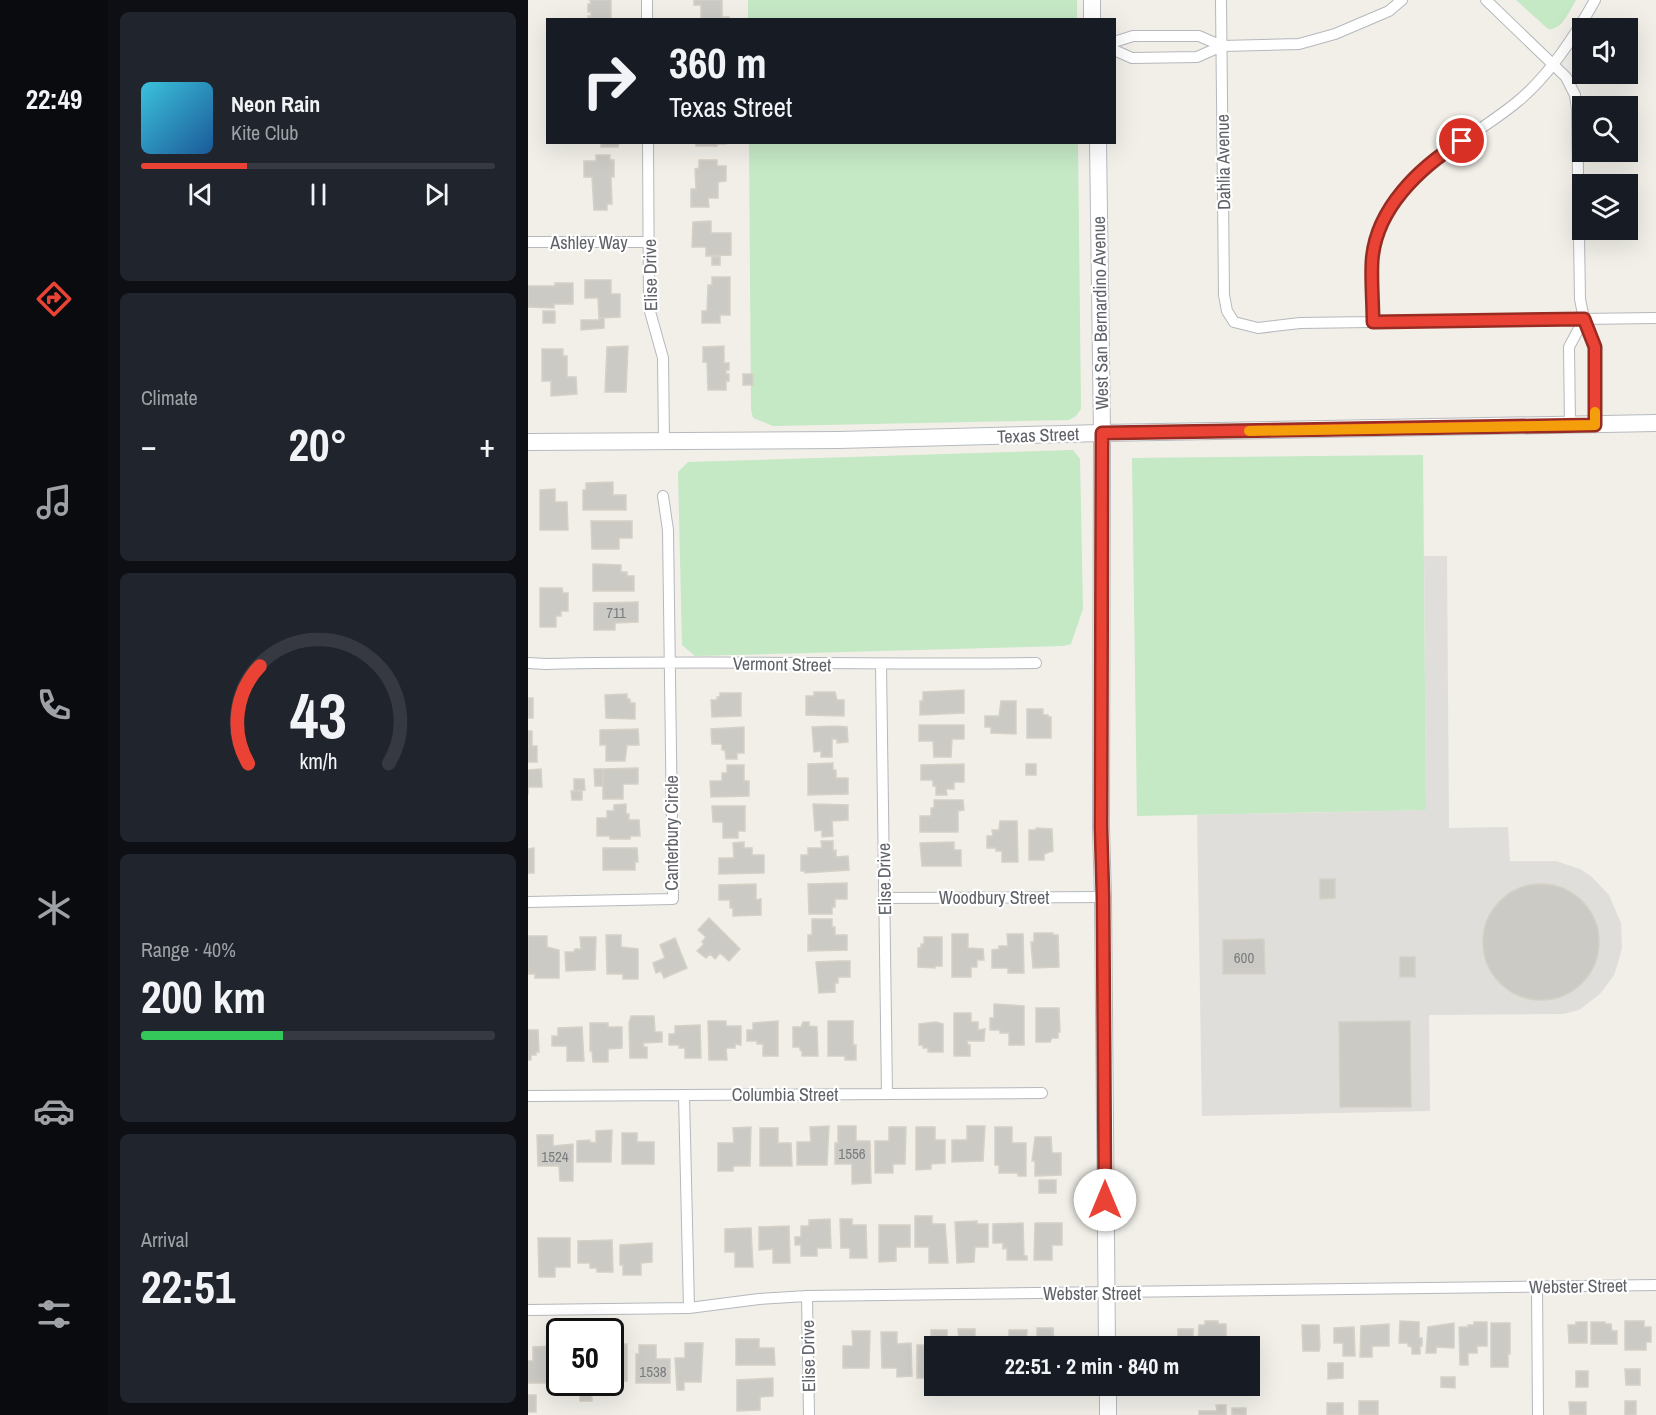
<!DOCTYPE html>
<html lang="en">
<head>
<meta charset="utf-8">
<style>
	body { margin:0; font-family:"Archivo Narrow",sans-serif; background:#20242c; color:#f1f3f6; height:100vh; display:flex; flex-direction:column; font-size:22px; white-space:nowrap }
	* { box-sizing:border-box; margin:0 }
	p { font-size:20px; color:#9ea1a6 }
	.icon { flex:none; width:33px; height:33px; fill:none; stroke:currentColor; stroke-width:2; stroke-linecap:round; stroke-linejoin:round }
	.map { position:relative; flex:1; overflow:hidden }
	.side { display:flex; flex-direction:column; gap:12px; padding:12px; background:#0d0f14; width:420px }
	.side>* { flex:none }
	.top-card { position:absolute; left:18px; top:18px; width:570px; height:126px; border-radius:0px; box-shadow:0 6px 24px #0002; background:#171b24; color:#f1f3f6; overflow:hidden }
	.buttons { position:absolute; left:1044px; top:18px; display:grid; gap:12px }
	.buttons a { display:grid; place-items:center; width:66px; height:66px; border-radius:0px; background:#171b24; box-shadow:0 6px 24px #0002; font-size:30px }
	.speed { position:absolute; left:18px; top:1318px; display:flex; gap:12px; font-size:30px; font-weight:700; text-align:center }
	.speed>* { display:grid; place-content:center; width:78px; height:78px; border-radius:50%; background:#171b24; box-shadow:0 6px 24px #0002; line-height:1 }
	.speed .limit { border:3px solid #111; border-radius:9px; background:#fff; color:#111 }
	.pin { position:absolute; display:grid; place-items:center; width:51px; height:51px; color:#fff; margin:-26px; border:3px solid #fff; border-radius:50%; box-shadow:0 2px 6px #0007 }
	.me { position:absolute; width:66px; margin:-33px; rotate:0deg; stroke-linejoin:round; filter:drop-shadow(0 0 4px #0008) }
	.turn { display:flex; align-items:center; gap:21px; height:126px; padding:0 24px; font-size:27px }
	.turn .icon { width:78px; height:78px; stroke-width:2.5 }
	.turn b { display:block; font-size:42px; line-height:51px }
	.big { font-size:45px; font-weight:700; line-height:1.1 }
	.side .tile { flex:1; display:flex; flex-direction:column; justify-content:center; gap:9px; min-width:0; padding:0 21px; border-radius:9px; background:#20242c }
	.side .dial { align-items:center; gap:0 }
	.dial svg { height:156px; overflow:visible; fill:none; stroke:#363941; stroke-width:7; stroke-linecap:round; text-anchor:middle }
	.dial text { fill:#f1f3f6; stroke:none }
	.song { display:flex; align-items:center; gap:18px }
	.cover { width:72px; height:72px; border-radius:9px; background:linear-gradient(135deg,hsl(190 70% 55%),hsl(210 70% 35%)) }
	.played { height:6px; border-radius:3px; background:linear-gradient(90deg,#ea4335 30%,#363941 30%) }
	.keys { display:flex; justify-content:space-around; direction:ltr }
	.heat { display:flex; justify-content:space-between; align-items:center; font-size:33px; direction:ltr }
	.charge { height:9px; border-radius:4px; background:linear-gradient(90deg,#34c759 40%,#363941 0) }
	.trip { position:absolute; left:396px; top:1336px; width:336px; height:60px; border-radius:0px; background:#171b24; box-shadow:0 6px 24px #0002; font-weight:700; line-height:60px; text-align:center }
	main { display:flex; flex:1; min-height:0 }
	.tabs { display:flex; flex-direction:column; width:108px; justify-content:space-around; align-items:center; background:#090b0e; color:#9ea1a6 }
	.tabs .icon { width:42px; height:42px }
	.tabs .active { color:#ea4335 }
	.tabs b { font-size:27px; color:#f1f3f6 }
	.map>svg:first-child { display:block }
</style>
</head>
<body>
<main>
<nav class="tabs">
<b>22:49</b>
<svg class="icon active" aria-label="directions" viewBox="0 0 24 24"><path d="M12 3l9 9-9 9-9-9zM9 14v-3h6M13 9l2 2-2 2"/></svg>
<svg class="icon" aria-label="music" viewBox="0 0 24 24"><path d="M9 18V5l10-2v13"/><circle cx="6" cy="18" r="3"/><circle cx="16" cy="16" r="3"/></svg>
<svg class="icon" aria-label="phone" viewBox="0 0 24 24"><path d="M5 4h4l2 5-3 2q2 4 5 5l2-3 5 2v4C11 20 4 13 5 4z"/></svg>
<svg class="icon" aria-label="climate" viewBox="0 0 24 24"><path d="M12 3v18M4 7l16 10M4 17L20 7"/></svg>
<svg class="icon" aria-label="car" viewBox="0 0 24 24"><path d="M5 17H2v-5l4-1 3-4h7l3 4 3 1v5h-3M9 17h6M6 11h13"/><circle cx="7" cy="17" r="2"/><circle cx="17" cy="17" r="2"/></svg>
<svg class="icon" aria-label="filters" viewBox="0 0 24 24"><path d="M4 7h16M4 17h16"/><circle cx="9" cy="7" r="2"/><circle cx="15" cy="17" r="2"/></svg>
</nav>
<section class="side">
<div class="tile">
<div class="song"><i class="cover"></i><div><b>Neon Rain</b><p>Kite Club</p></div></div>
<div class="played"></div>
<div class="keys"><svg class="icon" aria-label="previous" viewBox="0 0 24 24"><path d="M18 5L8 12l10 7zM5 5v14"/></svg><svg class="icon" aria-label="pause" viewBox="0 0 24 24"><path d="M8 5v14M16 5v14"/></svg><svg class="icon" aria-label="next" viewBox="0 0 24 24"><path d="M6 5l10 7-10 7zM19 5v14"/></svg></div>
</div>
<div class="tile"><p>Climate</p>
<div class="heat"><a>−</a><b class="big">20°</b><a>+</a></div>
</div>
<div class="tile dial"><svg viewBox="0 0 100 80">
<path d="M14 69A42 42 0 1 1 86 69"/>
<path d="M14 69A42 42 0 0 1 20 19" stroke="#ea4335"/>
<text x="50" y="56" font-size="32" font-weight="700">43</text>
<text x="50" y="72" font-size="11">km/h</text>
</svg></div>
<div class="tile"><p>Range · 40%</p><b class="big">200 km</b><div class="charge"></div></div>
<div class="tile"><p>Arrival</p><b class="big">22:51</b></div>
</section>
<div class="map">
<svg width="1128" height="1415" viewBox="0 0 1128 1415">
	<rect width="100%" height="100%" fill="#f1efe8"/>
	<path fill="#e0deda" d="M896,556H919L921,828L980,827L982,861H1028L1052,869L1064,877L1081,895L1093,923L1094,948L1090,963L1086,975L1072,994L1051,1010L1035,1014L901,1015L902,1111L674,1116L669,815L898,810Z"/>
	<path fill="#c5e8c5" d="M220,0H549V19H220Z
		M988,0H1048C1041,11 1034,31 1020,29Z
		M221,143H550L553,409L548,416L541,420L245,426L225,418L223,409Z
		M545,450L552,459L555,609L543,644L535,646L167,656L154,645L150,472L160,462Z
		M895,455L898,810L609,816L604,458Z"/>
	<path fill="#cccac5" stroke="#d6d1c6" stroke-width="1.5" d="M62,0H83V20H60V16H63V12H60V4H63Z
		M166,0H194V17H201L202,20H173V5H166Z
		M73,142H91L90,147H73Z
		M168,142H198V144H189V146H168Z
		M68,155H82V160H86V177H83L84,204H79V210H66L64,177H56V161H68Z
		M171,160H189V166H198V181L190,182V198H180L181,207H163V189H168L167,169L171,168Z
		M183,221V233H203V255L178,256V247H164L165,222Z
		M184,257H192V265H184Z
		M184,277H202V315H192V323H174V311H179L180,285H184Z
		M57,280H83V294H92V317L71,318L70,298H57Z
		M27,283H45V304H26V308L0,307V286H27Z
		M15,311H27V323H15Z
		M71,318H76V328L53,330V320H71Z
		M100,346L98,392H77L79,347Z
		M196,346V363H201V370H198V374H201V381H198V390H180L179,362H175V347Z
		M14,349H35V356H39V377H48L49,394L23,396V381H14Z
		M215,374H225V385H215Z
		M85,482V495H98V510H55V490H58V483Z
		M27,489V502H39L40,530H12V490Z
		M63,521H104V538H91V549H64Z
		M65,564L93,565V572H99V576H106V591H65Z
		M12,588H34L35,593H40V611H33V616H28V627H12Z
		M110,602V622L87,623V630H66V603Z
		M436,690V713L392,715V701H395V692Z
		M286,692H307L309,700H316V716L278,715V696H286Z
		M192,693H213V716L184,717L183,700H189V697H192Z
		M99,694V699H102V703H107V719L78,718L77,695Z
		M0,698H5V718H0Z
		M473,701H488V734L463,733V727H457V716H471Z
		M499,709H515V715H520V717H523V738H499Z
		M391,725H436V739H424L423,757H406L405,741H391Z
		M308,726L319,727L320,742L309,743V739H304V757H293V751L286,752L284,727Z
		M216,727V753H209V759H198L197,750H194V744H184L183,729Z
		M110,729L111,745H99L97,761H78V745H72V730Z
		M0,731H4V746H9V762H0Z
		M305,763V770H308V778H320V794L280,795V764Z
		M436,764V782H426V789H418L419,795H408V786H405V780H393V765Z
		M498,764H508V775H498Z
		M199,765H216V781H221V796L183,797L182,781H194V773H199Z
		M110,768V784H95V799H75V769Z
		M13,769L14,787H0V795V770Z
		M66,769H75V786H67Z
		M46,779H56L57,790L46,791Z
		M43,791H54V800H44Z
		M406,800H435L436,810L430,811V832H392V816H403V808H406Z
		M98,804V814H101V820H111L112,836H102V839H82V836H69V818H79V811H86V805Z
		M285,804L320,805V820L304,821L305,836L294,837V830L287,831Z
		M184,806H217V831H210V838H195V822H185Z
		M472,821H489L490,862H474V851H468V848H459V836H465L464,830H471Z
		M508,828L524,829L525,851L516,854V860H501V830H508Z
		M293,841H305V851L308,850V857L320,856L321,870L277,873V871H273V855H280V848H294Z
		M216,842V848H224V855H236V873L191,874V858H206L205,843Z
		M426,842V850H433V866H394L392,843Z
		M6,848V873H0V849Z
		M75,848H109L110,862H107V870H75Z
		M792,879H807V898L792,899Z
		M319,883V899H307V907H304V914H281L280,884Z
		M955 942a58 58 0 1 1 116 0a58 58 0 1 1-116 0Z
		M228,884V900L233,899V915L205,916V908H202V900H191V885Z
		M181,918L212,949L201,961L192,953L187,959L182,954L178,958L169,951L176,944L174,942L178,937L170,930Z
		M284,919H304V927H307V935H319V950L280,951V935H284Z
		M506,933H525V935H530L531,967L505,968L503,942H506Z
		M424,934H440V948L455,949L456,960H449V967H443V977H424Z
		M479,934H495L496,973H480V968H464V950L471,949V946H480Z
		M78,935H93V947L110,949V979H95V974H79Z
		M0,936H19V947L31,950V978H7V974H0Z
		M52,937H68L67,970L38,971L37,952H46L47,949H53Z
		M396,937H414V966H407V968L390,967V948H393V944H396Z
		M147,938L159,968L136,978L133,971L128,973L125,963L137,958L132,945Z
		M736,939L737,974H695V940Z
		M872,957H887V977H872Z
		M311,961H322V977H310V983H307V992L291,993L288,962Z
		M466,1004L496,1006V1045H481V1033H472V1030H462V1018H466Z
		M508,1008H531L532,1032H530V1038H524L522,1042H508Z
		M426,1013H443V1022H450V1030L457,1029L456,1041H439L440,1045H442V1056H426Z
		M103,1016H126L127,1032H134V1042L115,1043L116,1047H119V1058H102L101,1023Z
		M180,1021H198V1026H213V1045L207,1044V1048H198L199,1060H181Z
		M250,1021V1056H235V1044H229V1041H219V1030H225V1023Z
		M300,1021H325V1045H328V1060H317V1056H300Z
		M882,1021L883,1107H812L811,1022Z
		M275,1022H281V1026L289,1027L290,1056H274V1051L272,1050V1047H265V1027H273Z
		M408,1022L415,1024V1052H400V1048H395V1045H391V1024Z
		M62,1023H80V1027H94V1048L80,1049V1062H65L64,1051H62Z
		M172,1025L173,1058H157V1048H151V1045H141V1034H147V1026Z
		M54,1027L56,1061H39V1046H24V1036H30V1028Z
		M0,1030H10L11,1052H8V1055H3V1060H0Z
		M301,1126L299,1165H269V1142H283L282,1127Z
		M310,1126H328V1141H342L343,1183L324,1184V1164H307V1143H310Z
		M439,1126H457L455,1161L424,1162V1140H439Z
		M223,1127L222,1166H205V1171H190V1143H206L205,1128Z
		M361,1127H378L377,1164H365V1173H347V1141H361Z
		M388,1127H407V1140H417V1163L403,1164V1169L388,1170Z
		M467,1127H484V1143H498V1176H490V1173H471V1165H467Z
		M232,1128H250V1143H263L264,1166H232Z
		M84,1130L83,1162H49V1141L62,1140V1142L68,1143V1131Z
		M94,1133H109V1142H126V1164H94Z
		M9,1135H25V1146L45,1144V1181H32L31,1166H10Z
		M507,1137H523L524,1153H533V1175L507,1176V1161H504Z
		M511,1180H528V1193H511Z
		M387,1216H404V1224H417L420,1263H401V1247H387Z
		M302,1219L303,1248H289V1256H273V1245H267V1237H273V1226H281V1220Z
		M312,1219H324V1225H338L339,1258H322V1248H313Z
		M449,1221V1224H460V1247H447L446,1262L429,1263L427,1222Z
		M495,1223L496,1256H499V1260H479V1248L475,1249V1243H465V1224Z
		M507,1223H534V1245H524V1260H506Z
		M351,1225H382V1247H368V1261L351,1262Z
		M261,1226L262,1263H245V1249L231,1250V1227Z
		M223,1228L225,1267H207V1252H197V1229Z
		M10,1238H42V1267H27V1277H11Z
		M84,1240L85,1272H69V1268H62V1263H50V1241Z
		M124,1243V1262L113,1263V1275H95V1265H92V1245Z
		M677,1321H690V1324H698V1347H670L671,1325H677Z
		M872,1321L891,1322V1338H894V1346H892V1354H884V1347L880,1346V1343H871Z
		M1097,1321H1116V1327H1123V1342H1118V1350H1097Z
		M946,1322H959V1346H949V1353H940V1365H932L931,1327H940V1325H946Z
		M1048,1322H1059V1343H1041L1040,1325H1048Z
		M1063,1322H1077V1324H1083L1084,1331H1089V1344H1063Z
		M926,1323V1348L908,1347V1353H898L900,1327Z
		M963,1323H982V1354H980V1367H963Z
		M861,1324V1346H844V1357H832L833,1326Z
		M774,1325H791L792,1347L791,1351H775Z
		M826,1327L827,1356H815V1343H806V1328Z
		M509,1328H525L526,1344H535V1347H509Z
		M430,1329H447V1345H459V1347H432Z
		M650,1329H665V1347H638V1338H650Z
		M403,1330H419V1347H406V1378H389V1345H403Z
		M481,1330H499L498,1347H467V1344H481Z
		M324,1331H342L341,1368H315V1346H325Z
		M353,1332H369V1344L383,1343L384,1376L369,1377V1368H354Z
		M208,1339H231V1348H246L247,1365H208Z
		M157,1343H175L173,1382H156V1390H149L147,1358H157Z
		M99,1344V1381H83V1391H70V1383H82L84,1345Z
		M111,1345H128V1359H142V1383H108V1354H111Z
		M23,1346L21,1383H0V1361H5V1347Z
		M800,1363H815V1378L800,1379Z
		M1097,1369H1112V1385H1098Z
		M1048,1371H1060V1387H1048Z
		M913,1377H927V1388L913,1387Z
		M245,1378V1396L232,1397V1410L209,1411V1380Z
		M43,1383H63L64,1401H52V1391H43Z
		M0,1395H8V1412H0Z
		M831,1401H850V1415H831Z
		M1097,1401H1108V1415H1097Z
		M1041,1402H1058V1415H1042Z
		M799,1403H815V1415H799Z
		M688,1405H698V1415H671V1411H689Z
		M704,1408H718V1415H704Z"/>
	<g fill="none" stroke-linecap="round" stroke-linejoin="round">
		<g stroke="#b5b8bc" stroke-width="12">
			<path id="street" d="M119,0V20
				M693,0L696,295L699,311L706,322L730,328L772,323L1128,318
				M958,0L1038,77L1047,95L1049,109L1052,299L1056,319L1067,347V425
				M586,42L605,36H671L694,46L771,44L807,34L861,11L874,0
				M586,50L604,58L669,57L694,46
				M120,142L121,308L135,358L136,441
				M0,242H121
				M845,322C845,290 840,253 854,222C881,165 943,140 989,102C1022,75 1047,36 1067,0
				M1042,425L1041,347L1056,319
				M0,663L18,664C181,660 345,665 508,663
				M353,665L359,1094
				M356,898L575,897
				M0,902L145,899L140,530L135,496
				M156,1095L161,1308
				M0,1096L514,1093
				M1009,1286L1010,1415
				M279,1296L281,1415
				M0,1310L161,1308L231,1299L279,1296L1128,1285"/>
		</g>
		<g stroke="#b6babf" stroke-width="18">
			<path id="secondary" d="M564,0V20
				M570,142L574,433L573,828L575,897L579,1347
				M0,442L311,440L574,433L1128,423
				M580,1386V1415"/>
		</g>
		<use href="#street" stroke="#fff" stroke-width="10"/>
		<use href="#secondary" stroke="#fff" stroke-width="16"/>
	</g>
	<g fill="none" stroke-linecap="round" stroke-linejoin="round">
		<g stroke="#982c22" stroke-width="15">
			<path id="route" d="M577,1200L575,897L573,828L574,433L1067,425V347L1056,319L845,322C845,302 843,282 844,262C847,209 892,167 934,141"/>
		</g>
		<use href="#route" stroke="#ea4335" stroke-width="10"/>
		<path stroke="#f59e0b" stroke-width="10" d="M721,431L1067,425V412"/>
	</g>
	<g text-anchor="middle" dominant-baseline="central" stroke-width="4.5" stroke-linejoin="round" paint-order="stroke">
		<g font-size="15" fill="#7a7d7f">
			<text x="88" y="612">711</text>
			<text x="716" y="957">600</text>
			<text x="324" y="1153">1556</text>
			<text x="27" y="1156">1524</text>
			<text x="125" y="1371">1538</text>
		</g>
		<g font-size="18" fill="#5f6368" stroke="#fff">
			<text transform="translate(695 162) rotate(-91)">Dahlia Avenue</text>
			<text x="61" y="242">Ashley Way</text>
			<text transform="translate(122 275) rotate(-91)">Elise Drive</text>
			<text transform="translate(572 313) rotate(-91)">West San Bernardino Avenue</text>
			<text transform="translate(510 435) rotate(-2)">Texas Street</text>
			<text transform="translate(254 664) rotate(1)">Vermont Street</text>
			<text transform="translate(143 833) rotate(-90)">Canterbury Circle</text>
			<text transform="translate(356 879) rotate(-91)">Elise Drive</text>
			<text x="466" y="897">Woodbury Street</text>
			<text x="257" y="1094">Columbia Street</text>
			<text transform="translate(1050 1286) rotate(-1)">Webster Street</text>
			<text x="564" y="1293">Webster Street</text>
			<text transform="translate(280 1356) rotate(-91)">Elise Drive</text>
		</g>
	</g>
</svg>
<div class="buttons">
<a><svg class="icon" aria-label="sound" viewBox="0 0 24 24"><path d="M4 9h4l5-4v14l-5-4H4zM17 9q2 3 0 6"/></svg></a>
<a><svg class="icon" aria-label="search" viewBox="0 0 24 24"><circle cx="10" cy="10" r="6"/><path d="M15 15l6 6"/></svg></a>
<a><svg class="icon" aria-label="layers" viewBox="0 0 24 24"><path d="M12 4l9 5-9 5-9-5zM3 14l9 5 9-5"/></svg></a>
</div>
<div class="speed"><div class="limit">50</div></div>
<div class="pin" style="left:934px;top:141px;background:#d93025"><svg class="icon" aria-label="arrive" viewBox="0 0 24 24"><path d="M6 21V4h12l-3 4 3 4H6"/></svg></div>
<svg class="me" style="left:577px;top:1200px" viewBox="-20 -20 40 40"><circle r="19" fill="#fff"/><path d="M0-13L10 11 0 6-10 11z" fill="#ea4335"/></svg>
<div class="trip">22:51 · 2 min · 840 m</div>
<div class="top-card">
<div class="turn"><svg class="icon" aria-label="right" viewBox="0 0 24 24"><path d="M7 20v-9h11M14 6l5 5-5 5"/></svg><div><b>360 m</b>Texas Street</div></div>
</div>
</div>
</main>
</body>
</html>
